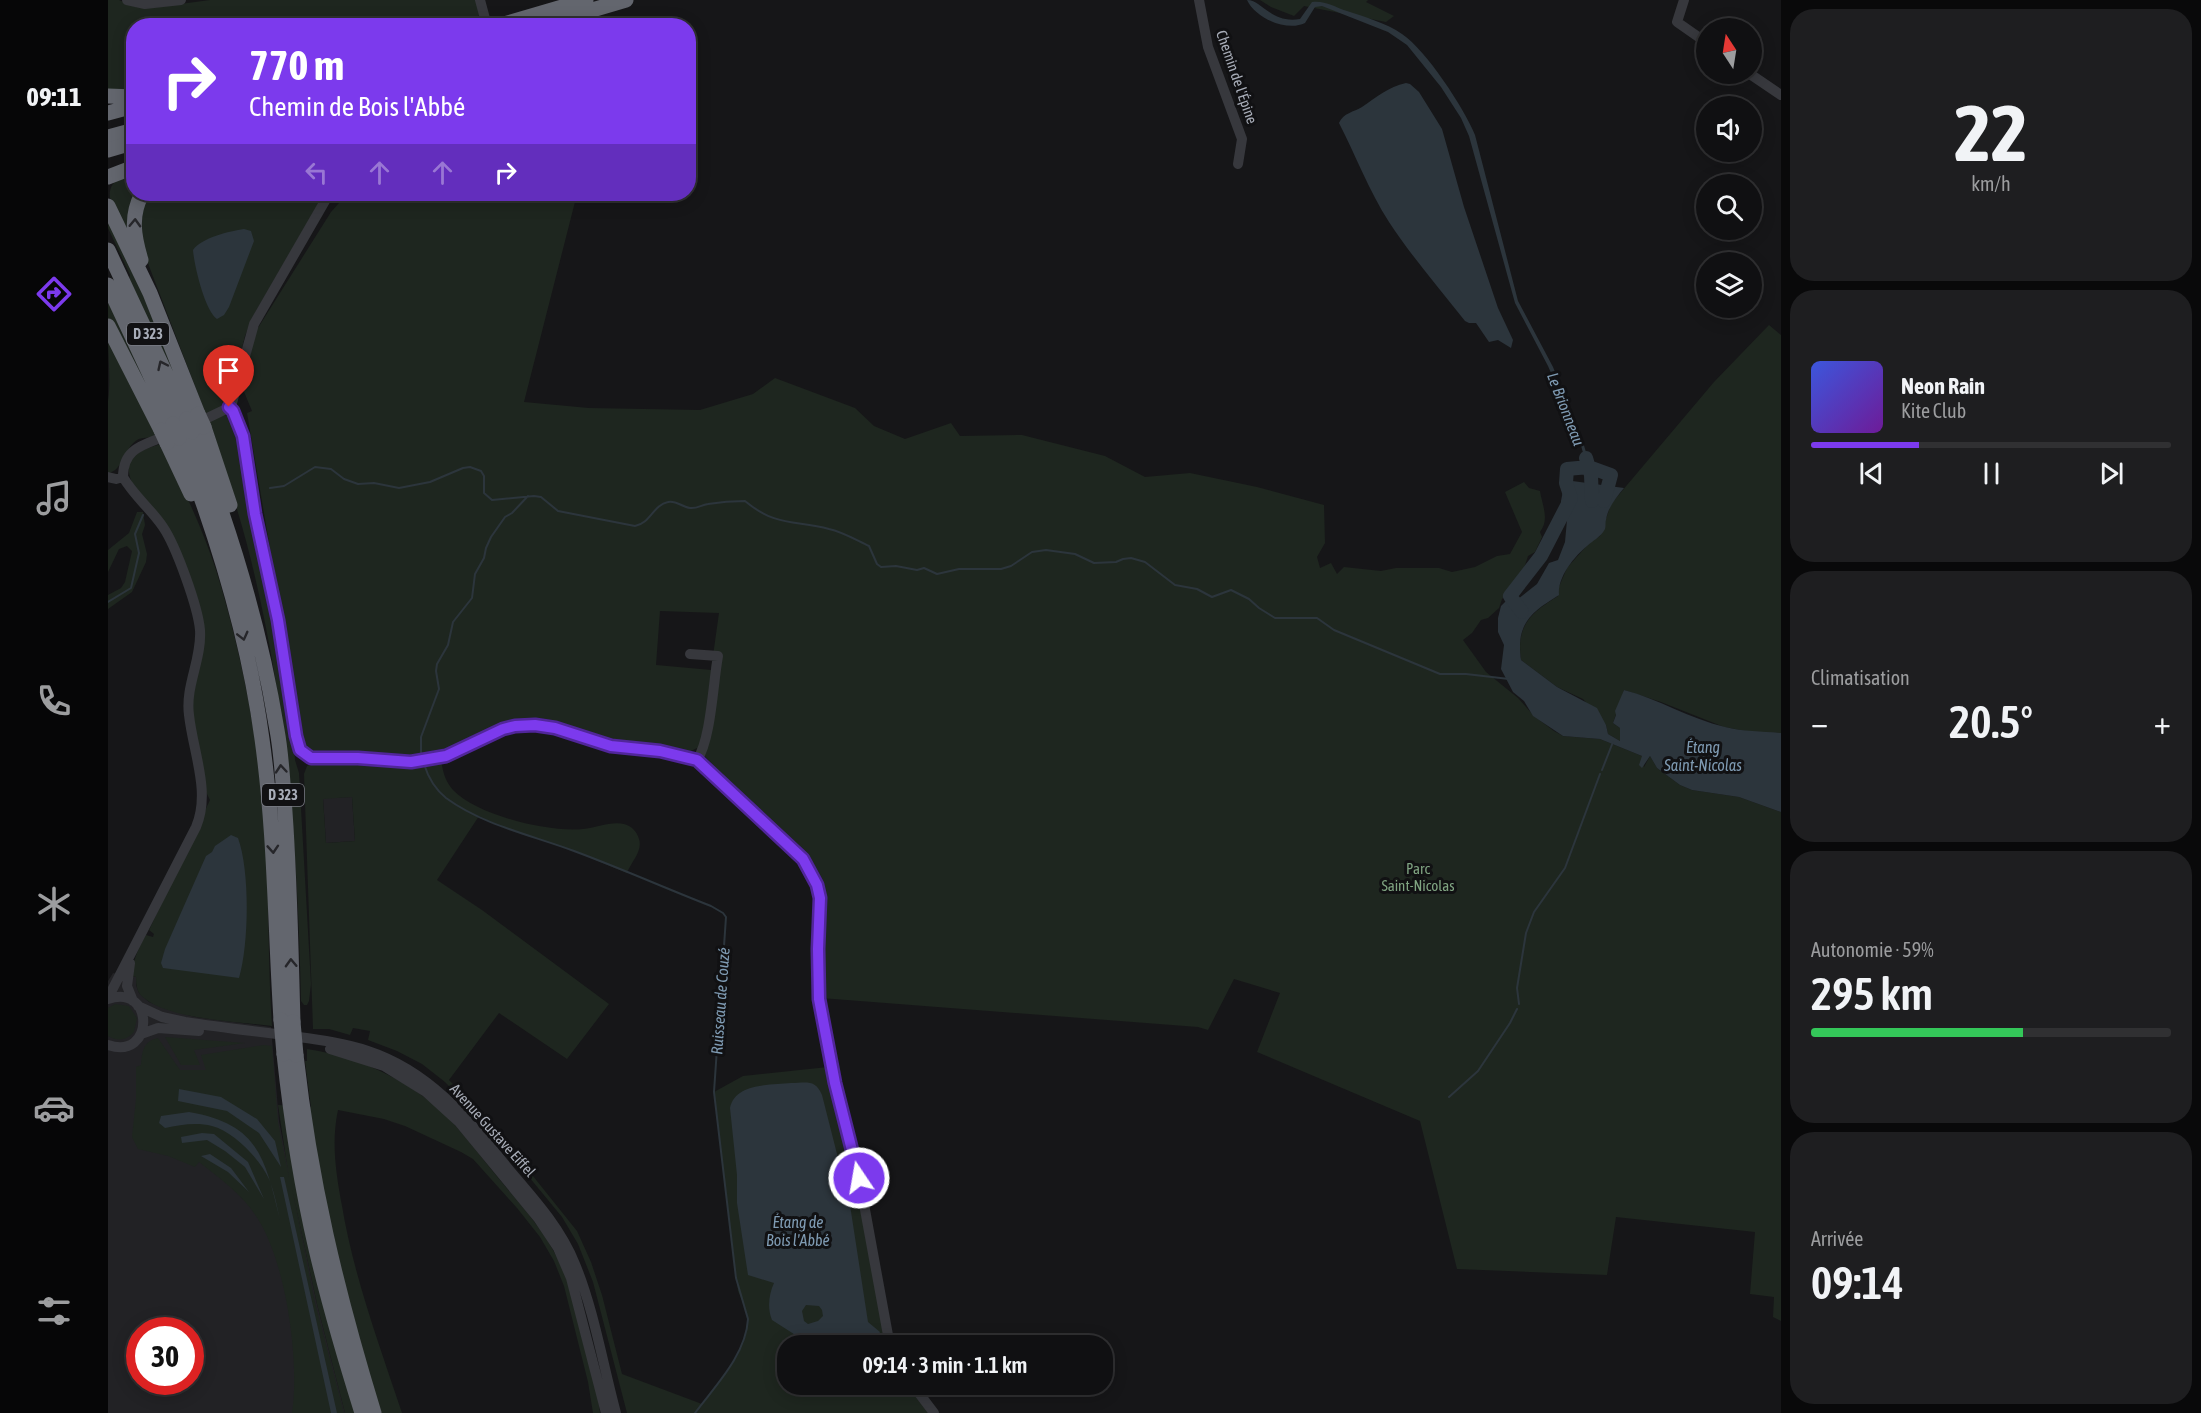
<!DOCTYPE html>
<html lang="fr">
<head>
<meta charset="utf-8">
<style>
	body { margin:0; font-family:"Asap Condensed",sans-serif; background:#1e1e20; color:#f1f3f6; height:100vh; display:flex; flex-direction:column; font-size:22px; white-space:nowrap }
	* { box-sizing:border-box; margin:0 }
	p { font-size:20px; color:#9c9d9f }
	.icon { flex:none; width:33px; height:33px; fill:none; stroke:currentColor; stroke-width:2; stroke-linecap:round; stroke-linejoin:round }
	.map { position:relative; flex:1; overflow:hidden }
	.sheet { display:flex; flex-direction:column; gap:9px; padding:9px; background:#09090a; width:420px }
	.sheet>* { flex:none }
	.hud { position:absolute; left:18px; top:18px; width:570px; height:183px; border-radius:24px; box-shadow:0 3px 15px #0003,0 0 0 2px #303032; background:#7c3aed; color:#fff; overflow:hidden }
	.needle { width:39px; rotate:348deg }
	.tools { position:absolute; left:1588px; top:18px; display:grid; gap:12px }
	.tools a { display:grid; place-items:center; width:66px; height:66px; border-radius:50%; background:#101012; box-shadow:0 3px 15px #0003,0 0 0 2px #303032; font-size:30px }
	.speed { position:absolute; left:18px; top:1317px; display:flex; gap:12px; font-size:30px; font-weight:700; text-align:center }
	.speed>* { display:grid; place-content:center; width:78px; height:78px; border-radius:50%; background:#101012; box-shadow:0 3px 15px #0003,0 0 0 2px #303032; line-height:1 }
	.speed .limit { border:9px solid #d22; background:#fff; color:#111 }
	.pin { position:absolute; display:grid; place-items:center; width:51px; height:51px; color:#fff; margin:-62px -26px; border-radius:50% 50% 50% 0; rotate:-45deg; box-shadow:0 0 6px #0007 }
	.pin .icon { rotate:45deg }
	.me { position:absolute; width:66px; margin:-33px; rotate:348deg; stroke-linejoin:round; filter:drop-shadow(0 0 4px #0008) }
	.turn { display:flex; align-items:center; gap:21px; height:126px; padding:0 24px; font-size:27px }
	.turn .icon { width:78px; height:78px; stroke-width:2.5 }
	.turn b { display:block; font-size:42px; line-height:51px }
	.lanes { display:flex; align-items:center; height:57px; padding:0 24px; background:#0003; justify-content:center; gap:30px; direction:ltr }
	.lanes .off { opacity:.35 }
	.big { font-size:45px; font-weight:600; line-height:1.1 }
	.sheet .widget { flex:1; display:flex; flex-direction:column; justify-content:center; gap:9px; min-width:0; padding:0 21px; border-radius:24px; background:#1e1e20 }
	.sheet .dial { align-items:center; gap:0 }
	.dial b { font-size:78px; line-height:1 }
	.song { display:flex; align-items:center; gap:18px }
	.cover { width:72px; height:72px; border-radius:9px; background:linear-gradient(135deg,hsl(230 70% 55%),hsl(280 70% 35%)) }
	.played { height:6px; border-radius:3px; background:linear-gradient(90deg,#7c3aed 30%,#303032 30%) }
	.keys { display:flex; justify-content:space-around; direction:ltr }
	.heat { display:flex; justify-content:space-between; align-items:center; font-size:33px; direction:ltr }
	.charge { height:9px; border-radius:4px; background:linear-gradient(90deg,#34c759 59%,#303032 0) }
	.trip { position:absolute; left:669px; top:1335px; width:336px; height:60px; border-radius:24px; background:#101012; box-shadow:0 3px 15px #0003,0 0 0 2px #303032; font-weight:600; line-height:60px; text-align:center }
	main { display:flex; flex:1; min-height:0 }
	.tab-bar { display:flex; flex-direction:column; width:108px; justify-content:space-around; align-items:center; background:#060607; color:#9c9d9f }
	.tab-bar .icon { width:42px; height:42px }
	.tab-bar .on { color:#7c3aed }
	.tab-bar b { font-size:27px; color:#f1f3f6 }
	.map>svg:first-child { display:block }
</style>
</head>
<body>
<main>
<nav class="tab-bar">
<b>09:11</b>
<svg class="icon on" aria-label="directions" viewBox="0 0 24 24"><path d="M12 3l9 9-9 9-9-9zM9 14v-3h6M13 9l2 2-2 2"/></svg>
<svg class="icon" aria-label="music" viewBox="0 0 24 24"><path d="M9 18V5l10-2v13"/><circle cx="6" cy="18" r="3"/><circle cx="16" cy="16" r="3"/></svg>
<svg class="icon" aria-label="phone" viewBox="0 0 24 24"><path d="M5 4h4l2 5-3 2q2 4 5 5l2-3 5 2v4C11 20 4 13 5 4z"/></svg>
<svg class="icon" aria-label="climate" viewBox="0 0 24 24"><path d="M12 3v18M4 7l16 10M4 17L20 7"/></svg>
<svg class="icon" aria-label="car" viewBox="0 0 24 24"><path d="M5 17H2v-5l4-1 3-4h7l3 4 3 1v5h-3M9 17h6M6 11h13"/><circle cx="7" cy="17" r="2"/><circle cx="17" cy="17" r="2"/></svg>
<svg class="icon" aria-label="filters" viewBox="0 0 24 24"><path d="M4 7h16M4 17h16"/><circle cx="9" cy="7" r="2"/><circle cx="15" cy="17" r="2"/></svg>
</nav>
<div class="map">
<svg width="1673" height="1413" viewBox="0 0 1673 1413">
	<rect width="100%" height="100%" fill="#161618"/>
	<path fill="#222225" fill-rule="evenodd" d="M244,797L247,841L218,843L215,798Z
		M5,973L28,977V985L31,993L41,1002L62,1010L87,1017L163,1027L171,1121L183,1183L209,1304L237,1413H0V981ZM32,1330H82V1382H32Z"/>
	<path fill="#1e261f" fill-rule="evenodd" d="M0,0H11L28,7L43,8L102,0H368L373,15L370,16L371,21L351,26H26L25,91L0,90Z
		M1152,0H1260L1258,2L1286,16L1278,22L1196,6L1186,16L1163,7Z
		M25,172L26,194H30L20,235L2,198C0,181 13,177 25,172Z
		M40,194H216L144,318L137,336L122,395L118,403L98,415L41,266L32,237L36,199Z
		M239,194H469L416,402L481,408L592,410L645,394L667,378L747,408L766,426L797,439L843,423L852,436L914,435L997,456L1037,477L1082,473L1149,487L1216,505L1217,543L1209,557L1212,568L1223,563L1229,574L1236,567L1273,571L1288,568H1331L1344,572L1367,567L1389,556L1402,554L1414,532L1397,492L1416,482L1421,488L1432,491C1434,505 1442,519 1432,532L1434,537L1427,552L1420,556L1415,571L1408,578L1409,585L1394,599L1391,608L1380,618L1373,620L1364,633L1355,640L1378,672L1410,698L1426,716L1446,731L1455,736L1492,739L1534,756L1536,767L1542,756L1549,768L1572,785L1584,790L1631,797L1673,812V1321L1665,1317L1666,1297L1642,1294L1647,1232L1508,1217L1499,1275L1349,1269L1312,1121L1149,1052L1172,993L1126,979L1100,1030L1090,1027L713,998L712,887L659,821L589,748L579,753L524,746L428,722L346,750L310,758L204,755L195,743L139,413L144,411L134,387L148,331L223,212ZM552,611L611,613L603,670L548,665Z
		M0,214L26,268L85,416L21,280L22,275L0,228Z
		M0,302L59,427L0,319Z
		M1661,325L1673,335V733L1643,732L1616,727L1553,702L1516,690L1505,723L1512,728V741L1500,734L1498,725L1475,699L1449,687L1413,660C1408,625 1423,613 1450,596V589L1459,568L1482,542L1492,536L1503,504L1606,382Z
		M0,336L49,436C43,438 33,437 29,440C16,448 15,471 0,473V401C3,383 0,356 0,336Z
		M117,415L124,418L130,432L186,739L187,760L191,773L203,984L201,1001L199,1005H196L193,1001C190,858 180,716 147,577C135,524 118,473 100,421Z
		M52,444H54C74,486 94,527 108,570C131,644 148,726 155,803C162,877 159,952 164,1026C132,1022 60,1019 36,998C29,993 28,986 28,977L23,976C25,961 30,948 38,935L45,937L46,934L41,930L102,800L97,790L83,710L94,648L74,559L24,483C13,456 30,452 52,444Z
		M29,512H35L37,525L34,534L39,554L38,562L24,592L0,609V595L13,588L17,582L24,551L19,546L11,549L0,572V550L21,533Z
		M333,760C335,772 337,781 345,790C368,815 442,833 475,829C488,828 503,821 516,824C524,826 529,832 531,839C535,851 523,862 519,873L468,852L392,826L371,816L329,880L374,910L501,1004L459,1059L391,1013L341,1080L385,1126L469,1231L483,1262L494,1295L514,1374L594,1404C611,1381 639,1353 639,1323C640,1312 634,1301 630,1291L606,1092L635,1076L720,1067L744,1154L779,1345L680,1346V1384L799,1385L820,1413H519L485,1282L470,1244L454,1217L369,1114L337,1082L314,1064L289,1051L260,1040L262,1031L245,1028L242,1035L221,1029H205L196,774L199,766L207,762ZM244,797L247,841L218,843L215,799Z
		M7,1004L21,1006L29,1018L26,1032C19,1040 10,1042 0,1036V1008Z
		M57,1037L137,1043L86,1050L92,1065H73Z
		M50,1038L72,1070H98L93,1055L156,1045L164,1046L170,1122L181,1178L170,1105L203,1107L197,1061H199V1049C255,1058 307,1082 346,1124C362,1142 377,1162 392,1180C416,1209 440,1235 455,1270C472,1309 479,1355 490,1397L492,1413H485L480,1382L456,1286L446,1261L432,1237L409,1208L365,1159L353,1152L297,1126L276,1119L230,1110C223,1142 228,1174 234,1206C246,1277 271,1344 294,1413H237L209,1304L184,1189L207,1303L236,1413H184C192,1361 178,1260 148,1216C134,1194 111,1178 91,1162L87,1167L60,1156L30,1149L24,1137L28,1099V1067L33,1065C34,1052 35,1041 50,1038Z"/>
	<path fill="#2c353c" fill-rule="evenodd" d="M1139,0C1154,0 1163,24 1192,19L1204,2C1216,0 1227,7 1239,11C1257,17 1278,23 1294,34C1318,50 1356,108 1367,135L1410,301L1445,367L1474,439L1485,475L1481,474L1470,435L1440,366L1407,303L1361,136L1353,118L1333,87L1299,45L1280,32L1214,6L1207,7L1197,23C1179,32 1147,18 1139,0Z
		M1298,83L1302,84L1311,92L1334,129L1356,207L1390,308L1405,340L1403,348L1390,340L1381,342L1368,323H1361L1357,321C1331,288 1304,257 1281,222C1261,191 1248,156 1231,123C1235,113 1246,112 1254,107C1269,97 1280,87 1298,83Z
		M136,229L143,231L146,241L121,307L116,315L109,319C97,311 86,265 85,250C93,238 122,231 136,229Z
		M1457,480L1516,488C1508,498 1500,507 1498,520C1497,523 1498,525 1497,529C1494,535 1489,538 1484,542C1469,553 1449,576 1451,595C1422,613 1408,624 1413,660L1449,687L1489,708L1498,725L1500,734L1512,741V728L1505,723L1508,715L1507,711L1516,690C1551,699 1582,719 1617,727C1636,732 1654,731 1673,733V812L1631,797L1584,790L1572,785L1549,768L1542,756L1534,768L1531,765L1534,756L1492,739L1455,736L1425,716L1416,701L1405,692L1393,669L1396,645L1390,632V618L1393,606L1400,599H1410L1429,584L1441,563L1450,560L1457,542L1459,520L1458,519L1453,522V501Z
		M123,835L130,838C142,871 141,944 131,978L55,968L53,963L57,949L98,856L104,852L107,846Z
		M683,1083C699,1083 707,1079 714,1095L742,1205L760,1322L772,1332L766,1345H703L664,1320C659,1308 661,1294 666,1283L640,1275L629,1203V1175L622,1108C627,1083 663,1085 683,1083ZM698,1305L711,1306L714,1310L715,1316L710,1321L700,1324L696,1321L694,1311Z
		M71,1089L113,1097L149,1119L167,1141L173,1167L151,1133L119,1111L70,1101Z
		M81,1112C151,1124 157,1158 172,1220C169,1206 166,1191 161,1179C152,1159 125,1131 104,1126C88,1122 72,1125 57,1128L51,1123L53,1116Z
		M94,1133L106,1134L140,1162L156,1199L137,1167L117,1151L99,1140L74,1143L73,1137Z
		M102,1154L123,1168L141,1192L120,1172L93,1156Z
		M172,1177H176L229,1413H223Z"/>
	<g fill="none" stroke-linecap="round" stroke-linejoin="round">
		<path stroke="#2c353c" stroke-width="2" d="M162,488L176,486L207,467L223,469L236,479L250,484L266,483L291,488L322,482L355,468L362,467L373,471L376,476V493L384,500L426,496L433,497L450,511L527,526C543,523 545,505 560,502C568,500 574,507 582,508C589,509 593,505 600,504C612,502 625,501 637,501C668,527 687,520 721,529C735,532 748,540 761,546L769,564L773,567L788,566L809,570L816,568L829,574L851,569H893L903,566L924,552L938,550L967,554L986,563L1008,562L1015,559L1023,558L1037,562L1067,585L1089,589L1104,597L1123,590L1141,599L1151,608L1167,618H1209L1226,630L1332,674H1358L1401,679
			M0,602L23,588L31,553L27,534L35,515
			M313,755V737L331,689L328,671L329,664L340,645L345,622L364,598L367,574L376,558L378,548L383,537L397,517L404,513L420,496
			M316,764C320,777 327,789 338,798C375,825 423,835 466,851C512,868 557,888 603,906L615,913L618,917L606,1092L628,1278L640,1319C638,1355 607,1386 587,1413
			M1494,770L1505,742
			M1411,1004L1409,988L1418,933L1426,912L1457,868L1492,774
			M1341,1097L1370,1071L1402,1023L1409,1009"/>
		<path stroke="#2c353c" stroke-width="14" d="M1478,458L1483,475L1484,501
			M1414,612L1402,596L1433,556L1463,498L1458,483L1459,469L1481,467L1503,475L1496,501"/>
		<path stroke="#37383d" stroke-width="10" d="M19,0L37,4L73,0
			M372,0L379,26
			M1091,0L1100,47L1134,139L1130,164
			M1576,0L1569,22L1599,43
			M1642,74L1673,95
			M121,407L125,411L135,436L147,514L173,641L190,747L195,754L203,758H236L303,761L338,756L395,729L407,726L427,725L447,728L503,746L552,751L576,757L589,760L695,859L709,885L712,898L710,949L711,999L727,1083L747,1155L782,1346
			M89,423L116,410L124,403L146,324L221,194
			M0,477L8,479L15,477
			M15,477C15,447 37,445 60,435
			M582,654L610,656C605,683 603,740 589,760
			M22,963L19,986L25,1001
			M0,998L88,827C103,792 85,752 81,715C77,686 94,659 92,630C90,607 68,546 55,527C43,509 26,496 15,477
			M0,999C47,983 47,1061 0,1045
			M30,1006L54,1017L77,1022C110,1027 143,1031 176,1035C204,1039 233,1042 260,1051C324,1072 362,1122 403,1172C428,1201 453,1229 467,1264C486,1310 495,1365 508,1413
			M33,1034L50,1028L91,1031
			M222,1049L276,1066L318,1092L351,1122L430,1218L450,1248L463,1278L498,1413
			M804,1384L826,1413"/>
		<path stroke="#63666e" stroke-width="15" d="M389,26L478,0
			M430,26L518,0
			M0,96L26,97
			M0,113L26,106
			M0,137L26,130
			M0,177L26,167
			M0,206L42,293L90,414
			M0,250L79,419
			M33,260C26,237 22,216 34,194
			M0,285L65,424
			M0,326L53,430
			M96,427L122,505
			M84,432C123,530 152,626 169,730C174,757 175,785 177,812C182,882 183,952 185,1022
			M71,438C109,535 140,635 154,739C167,832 167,926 173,1020
			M59,443L83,494
			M176,1054C183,1119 193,1185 208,1249C221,1304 237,1359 254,1413
			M188,1055C202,1181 229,1292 266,1413"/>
		<path stroke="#63666e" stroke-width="15" d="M0,150L17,145
			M90,414L96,427
			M79,419L84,432
			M65,424L71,438
			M53,430L59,443
			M173,1020L176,1054
			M185,1022L188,1055"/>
	</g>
	<defs><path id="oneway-chevron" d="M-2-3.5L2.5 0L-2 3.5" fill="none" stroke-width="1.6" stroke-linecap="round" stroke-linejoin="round" transform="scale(1.5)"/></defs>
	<g stroke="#26262a">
		<use href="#oneway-chevron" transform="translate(27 223) rotate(-88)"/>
		<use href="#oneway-chevron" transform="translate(54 365) rotate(-115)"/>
		<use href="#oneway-chevron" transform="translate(135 636) rotate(76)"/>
		<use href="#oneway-chevron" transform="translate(173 769) rotate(-95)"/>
		<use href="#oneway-chevron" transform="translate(165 849) rotate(86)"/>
		<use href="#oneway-chevron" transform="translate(183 963) rotate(-92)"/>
	</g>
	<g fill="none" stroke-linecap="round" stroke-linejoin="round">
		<g stroke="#51269a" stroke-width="15">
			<path id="route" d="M121,407L125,411L135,436L147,514L170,620L188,736L192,750L203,758H250L303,762L338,756L395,729L407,726L427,725L447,728L503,746L552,751L589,760L695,859L709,885L712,898L710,949L711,999L727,1083L751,1178"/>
		</g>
		<use href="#route" stroke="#7c3aed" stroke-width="10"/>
	</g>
	<g text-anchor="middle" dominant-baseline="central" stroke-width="6" stroke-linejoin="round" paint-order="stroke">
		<g fill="#111113" stroke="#7b7e86" stroke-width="1.5">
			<rect x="19" y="323" width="42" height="22" rx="4.5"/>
			<rect x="154" y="784" width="42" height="22" rx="4.5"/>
		</g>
		<g font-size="14" font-weight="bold" fill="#a8adb8">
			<text x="40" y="334">D 323</text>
			<text x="175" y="795">D 323</text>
		</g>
		<g font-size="15" fill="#a8adb8" stroke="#111113">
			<text transform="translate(1129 77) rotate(71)">Chemin de l'Épine</text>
			<text transform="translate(385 1130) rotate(48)">Avenue Gustave Eiffel</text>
		</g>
		<g font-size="15" fill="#7fa381" stroke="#111113">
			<text x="1310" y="868">Parc<tspan x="1310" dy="17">Saint-Nicolas</tspan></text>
		</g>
		<g font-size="16" font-style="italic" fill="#7f9bb3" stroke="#111113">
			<text transform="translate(1458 409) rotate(69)">Le Brionneau</text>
			<text x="1595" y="747">Étang<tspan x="1595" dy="18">Saint-Nicolas</tspan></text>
			<text transform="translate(612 1001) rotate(-86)">Ruisseau de Couzé</text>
			<text x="690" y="1222">Étang de<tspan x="690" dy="18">Bois l'Abbé</tspan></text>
		</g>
	</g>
</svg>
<div class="tools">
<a><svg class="needle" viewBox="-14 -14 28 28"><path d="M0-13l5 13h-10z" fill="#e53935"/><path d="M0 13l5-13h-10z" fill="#9c9d9f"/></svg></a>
<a><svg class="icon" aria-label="sound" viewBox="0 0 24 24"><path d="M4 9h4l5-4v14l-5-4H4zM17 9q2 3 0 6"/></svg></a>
<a><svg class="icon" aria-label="search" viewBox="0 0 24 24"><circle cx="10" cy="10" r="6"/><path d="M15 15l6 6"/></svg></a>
<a><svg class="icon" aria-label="layers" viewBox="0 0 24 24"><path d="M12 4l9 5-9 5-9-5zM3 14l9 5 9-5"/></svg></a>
</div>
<div class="speed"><div class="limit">30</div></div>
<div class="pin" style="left:121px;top:407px;background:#d93025"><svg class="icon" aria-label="arrive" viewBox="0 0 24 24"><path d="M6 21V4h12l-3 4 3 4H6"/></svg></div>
<svg class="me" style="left:751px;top:1178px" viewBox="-20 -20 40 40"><circle r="17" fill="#7c3aed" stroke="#fff" stroke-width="3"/><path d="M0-11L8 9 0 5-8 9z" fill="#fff"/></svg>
<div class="trip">09:14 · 3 min · 1.1 km</div>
<div class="hud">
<div class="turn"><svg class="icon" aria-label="right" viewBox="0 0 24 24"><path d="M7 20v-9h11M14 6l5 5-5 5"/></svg><div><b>770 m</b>Chemin de Bois l'Abbé</div></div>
<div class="lanes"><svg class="icon off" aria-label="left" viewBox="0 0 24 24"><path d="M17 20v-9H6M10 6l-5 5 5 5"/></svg><svg class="icon off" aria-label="ahead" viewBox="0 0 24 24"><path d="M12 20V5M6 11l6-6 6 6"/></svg><svg class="icon off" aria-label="ahead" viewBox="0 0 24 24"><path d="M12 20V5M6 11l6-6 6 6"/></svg><svg class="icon" aria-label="right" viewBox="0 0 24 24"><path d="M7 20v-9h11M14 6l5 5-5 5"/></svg></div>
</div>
</div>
<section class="sheet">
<div class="widget dial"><b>22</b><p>km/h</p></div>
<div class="widget">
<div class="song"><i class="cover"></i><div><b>Neon Rain</b><p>Kite Club</p></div></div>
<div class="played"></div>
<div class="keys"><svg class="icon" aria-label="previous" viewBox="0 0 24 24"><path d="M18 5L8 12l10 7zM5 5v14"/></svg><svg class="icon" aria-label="pause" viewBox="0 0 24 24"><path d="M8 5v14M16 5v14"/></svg><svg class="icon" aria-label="next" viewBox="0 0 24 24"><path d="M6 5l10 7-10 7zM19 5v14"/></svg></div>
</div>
<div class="widget"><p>Climatisation</p>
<div class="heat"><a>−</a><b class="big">20.5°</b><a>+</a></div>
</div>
<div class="widget"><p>Autonomie · 59%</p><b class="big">295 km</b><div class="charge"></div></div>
<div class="widget"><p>Arrivée</p><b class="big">09:14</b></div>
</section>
</main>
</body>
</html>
